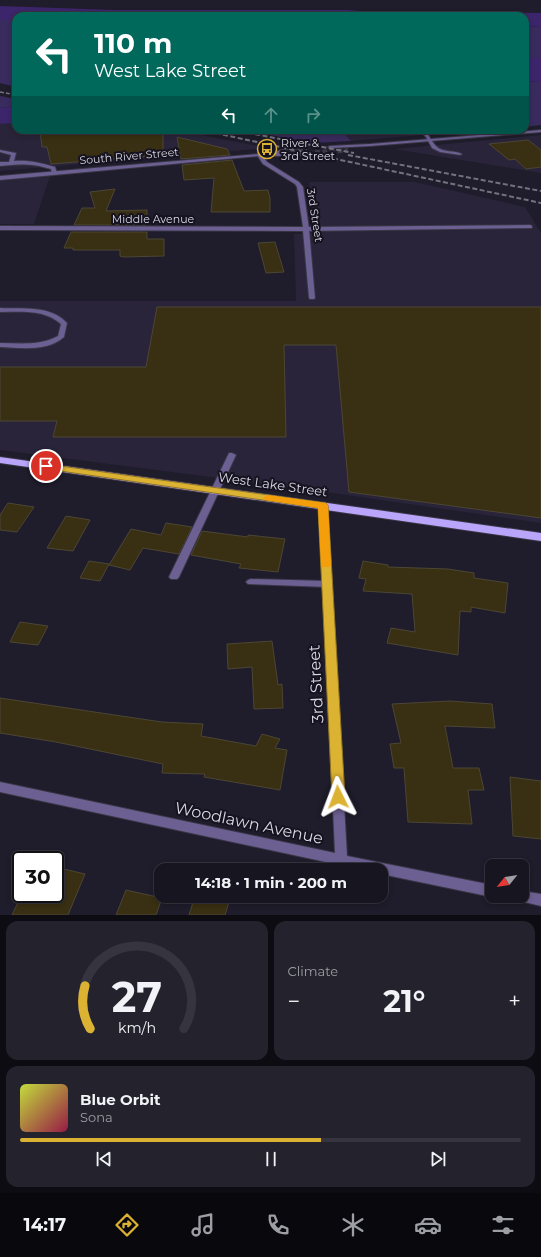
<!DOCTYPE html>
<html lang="en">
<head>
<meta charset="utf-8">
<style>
	body { margin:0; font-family:Montserrat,sans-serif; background:#24222d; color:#f1f3f6; height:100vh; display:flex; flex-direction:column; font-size:15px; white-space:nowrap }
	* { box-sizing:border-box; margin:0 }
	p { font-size:13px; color:#9e9fa5 }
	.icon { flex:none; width:22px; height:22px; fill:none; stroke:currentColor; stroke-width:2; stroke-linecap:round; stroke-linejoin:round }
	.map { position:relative; height:915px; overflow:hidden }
	.panel { display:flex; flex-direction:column; gap:6px; padding:6px; background:#0d0c12; flex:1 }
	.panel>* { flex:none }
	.top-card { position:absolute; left:12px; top:12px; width:517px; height:122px; border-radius:12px; box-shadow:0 2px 6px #0003,0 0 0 1px #36343e; background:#00695c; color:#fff; overflow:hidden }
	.needle { width:26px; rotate:240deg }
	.fabs { position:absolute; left:485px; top:859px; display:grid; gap:8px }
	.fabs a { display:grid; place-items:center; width:44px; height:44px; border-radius:8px; background:#171520; box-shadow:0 2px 6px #0003,0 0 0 1px #36343e; font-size:20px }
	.speed { position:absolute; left:12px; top:851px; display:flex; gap:8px; font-size:20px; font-weight:700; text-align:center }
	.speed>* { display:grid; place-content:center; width:52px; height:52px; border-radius:50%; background:#171520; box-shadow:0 2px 6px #0003,0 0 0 1px #36343e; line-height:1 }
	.speed .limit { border:2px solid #111; border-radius:6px; background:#fff; color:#111 }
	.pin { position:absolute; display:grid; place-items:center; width:34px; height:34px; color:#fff; margin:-17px; border:2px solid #fff; border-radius:50%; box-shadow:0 1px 4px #0007 }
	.me { position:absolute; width:44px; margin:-22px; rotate:357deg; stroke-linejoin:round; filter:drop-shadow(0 0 3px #0008) }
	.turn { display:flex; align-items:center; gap:14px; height:84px; padding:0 16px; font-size:18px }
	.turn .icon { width:52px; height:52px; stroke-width:2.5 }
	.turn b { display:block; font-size:28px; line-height:34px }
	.lanes { display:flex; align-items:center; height:38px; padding:0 16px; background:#0003; justify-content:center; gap:20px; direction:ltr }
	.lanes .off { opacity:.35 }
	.big { font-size:30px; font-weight:700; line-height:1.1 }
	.panel .card { flex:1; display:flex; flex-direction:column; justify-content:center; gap:6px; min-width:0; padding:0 14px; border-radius:12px; background:#24222d }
	.panel .dial { align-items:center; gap:0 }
	.dial svg { height:104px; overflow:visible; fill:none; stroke:#36343e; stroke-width:7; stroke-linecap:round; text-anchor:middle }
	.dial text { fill:#f1f3f6; stroke:none }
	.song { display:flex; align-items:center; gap:12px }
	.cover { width:48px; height:48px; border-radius:6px; background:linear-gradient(135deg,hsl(70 70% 55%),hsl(340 70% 35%)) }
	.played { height:4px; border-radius:2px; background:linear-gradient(90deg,#dcb233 60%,#36343e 60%) }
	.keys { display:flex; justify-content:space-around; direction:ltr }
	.heat { display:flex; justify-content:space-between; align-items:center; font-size:22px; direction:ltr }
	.panel .tiles { flex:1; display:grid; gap:6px; grid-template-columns:1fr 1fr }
	.card:last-child { grid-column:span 2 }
	.trip { position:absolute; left:154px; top:863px; width:234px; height:40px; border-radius:12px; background:#171520; box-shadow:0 2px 6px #0003,0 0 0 1px #36343e; font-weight:700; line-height:40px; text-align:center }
	.tabs { display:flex; height:64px; justify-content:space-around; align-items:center; background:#09080d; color:#9e9fa5 }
	.tabs .icon { width:28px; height:28px }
	.tabs .selected { color:#dcb233 }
	.tabs b { font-size:18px; color:#f1f3f6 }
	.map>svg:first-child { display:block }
</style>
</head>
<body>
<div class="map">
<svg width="541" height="915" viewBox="0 0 541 915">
	<rect width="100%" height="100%" fill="#1f1c2b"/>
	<path fill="#292439" d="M16,123V130H176L267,148L0,171V124Z
		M341,130H429L433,134L351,141Z
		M541,135V173L394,149Z
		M50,176L34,224H0V181Z
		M309,182H415L525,207L541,233V523L298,488L0,450V301H296L294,234H318Z"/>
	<path fill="#392b5d" d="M0,20H16V87L0,83Z
		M541,26V58H525V27Z
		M525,81L541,82V125L525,127Z
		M0,96L16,99V106L0,108Z
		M243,130H341L351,141L314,143Z"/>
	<path fill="#3c256b" d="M0,6L116,10H348L421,16H16V20H0Z
		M477,12L541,13V26L525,27V16H431Z
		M525,58H541V82L525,81Z
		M16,106V123L0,124V108Z"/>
	<path fill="#392f12" stroke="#4c4635" d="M40,130H147L163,134V155L51,164L47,147H42Z
		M177,137L227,149L230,155L181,159Z
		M528,140L541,150V167L526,169L515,159L509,160L489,144Z
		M232,160L244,191L268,190L270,198V212H211L214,178L184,180L182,165Z
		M115,189L106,211L147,210V225H74L82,208H95L90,192Z
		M71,232H147V239H164V256L123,257L120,256V250H73V248H64Z
		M275,242L284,272L266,273L258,243Z
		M157,307H541V518L349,492L336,345H284L286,437H53L57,421H0V367H146Z
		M8,503L34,507L17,532L0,530V515Z
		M66,516L90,520L73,551L47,548Z
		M166,523L192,527L179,554L143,548L130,570L109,565L131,529L161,535Z
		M202,531L248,537V535L285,539L278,572L239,568L241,564L191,555Z
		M89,561L109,564L100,581L80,578Z
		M363,561L388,565V567L448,569L474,573V578L508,583L505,613L471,607V612L460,611L458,655L387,643L391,628L415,632L412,594L363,591L366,579L359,578Z
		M20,622L48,626L38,645L10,642Z
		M272,641L278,685L282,684L283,708L254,709L252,667L228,669L227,644Z
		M0,698L162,722L203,724L201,736L256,746L262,734L280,739L275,748L287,750L280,790L204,777L205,774L162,773L163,764L56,742L0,733Z
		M450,701L492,704L495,728L445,726L453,768H479L484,790H468L472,824L408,822L404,768H394L390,744L401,743L392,704Z
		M510,777L541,781V839L513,836Z
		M55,867L85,874L68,915H12L22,894H55Z
		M126,890L162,898L156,915H116Z
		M195,896H203L229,902L225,915H189Z"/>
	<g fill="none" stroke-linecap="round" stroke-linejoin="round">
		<path stroke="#3b3846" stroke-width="5" stroke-dasharray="5 2.5" stroke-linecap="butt" d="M283,151L307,149
			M300,154L348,150"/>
		<g stroke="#393645" stroke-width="2">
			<path id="service" d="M420,130H425C429,135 431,141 436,146C442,153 455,150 462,154L460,155L440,152L432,148L426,137Z
				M0,150L16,153L14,161C29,160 41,163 55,167L57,173L52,174L51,169C31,163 20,164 0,166V162H9L11,155L0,152Z
				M530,225L532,226V228L306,231L303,229L306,227Z
				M0,308C22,309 51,305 67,323L64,337C48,352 20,348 0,347V343C20,343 40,346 58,336L61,324C44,309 21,312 0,312Z
				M229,453H232L236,455L179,577L177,579H171L169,577Z
				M251,579L327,581L330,582L332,584L330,586L327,587L248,584L246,582L248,580Z"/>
		</g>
		<g stroke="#393645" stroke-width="2">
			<path id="minor" d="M257,154H261L267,162L299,182L303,187L309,229L315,298L314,299H310L309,298L303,231L0,230V226L303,227L297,187L295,184L263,164L257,155Z
				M323,502L327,505L347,856L492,885V896H494L492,897L381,874V870H363L0,792V782L335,853L319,505Z
				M522,891L541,894V906L516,900L514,896H522Z"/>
		</g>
		<g stroke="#393645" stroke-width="2">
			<path id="tertiary" d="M541,130V132L370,146L330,148L328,147L330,146L370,144Z
				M283,150L285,151V152L277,153H300L302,154L300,155L276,156L274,155L275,154L259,156L0,180V176L259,154Z"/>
		</g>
		<g stroke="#393645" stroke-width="2">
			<path id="primary" d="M0,457L541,533V541L0,463Z"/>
		</g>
		<use href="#service" fill="#6c5f92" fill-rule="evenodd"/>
		<use href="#minor" fill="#6c5f92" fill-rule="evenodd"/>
		<use href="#tertiary" fill="#6c5f92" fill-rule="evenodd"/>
		<use href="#primary" fill="#b9a5f9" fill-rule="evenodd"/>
		<path stroke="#75727f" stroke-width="1.5" stroke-dasharray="4 2" stroke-linecap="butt" d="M0,92L16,95"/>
		<path stroke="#75727f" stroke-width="2" stroke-dasharray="5 2.5" stroke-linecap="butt" d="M201,130L541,203
			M233,130L354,153
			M348,155L541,191"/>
	</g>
	<path fill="#dcb233" stroke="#8f7421" d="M43,464H46L326,503L328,505L345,797L343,801L338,802L334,801L332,797L318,508L46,469L43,468L41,466Z"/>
	<path fill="#f59e0b" d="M268,495L326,503L328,505L331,564L330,567H322L321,564L318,508L265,500L263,498Z"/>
	<defs>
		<g id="bus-ring" transform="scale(1)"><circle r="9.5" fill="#161321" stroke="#dcb233" stroke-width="1.5"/><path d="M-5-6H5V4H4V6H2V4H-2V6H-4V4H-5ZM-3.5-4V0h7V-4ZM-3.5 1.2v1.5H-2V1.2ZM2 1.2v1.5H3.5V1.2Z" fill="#dcb233"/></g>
	</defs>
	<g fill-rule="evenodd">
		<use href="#bus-ring" x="267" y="149"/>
	</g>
	<g text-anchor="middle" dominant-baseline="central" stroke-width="4" stroke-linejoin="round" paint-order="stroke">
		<g font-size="11" fill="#dad8e2" stroke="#161321" text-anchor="start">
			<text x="281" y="143">River &amp;<tspan x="281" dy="13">3rd Street</tspan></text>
		</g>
		<g font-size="11" fill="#dad8e2" stroke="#161321">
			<text transform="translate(129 156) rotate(-5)">South River Street</text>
			<text transform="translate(315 215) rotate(81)">3rd Street</text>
			<text x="153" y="219">Middle Avenue</text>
		</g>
		<g font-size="13" fill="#dad8e2" stroke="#161321">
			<text transform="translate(273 484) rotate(8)">West Lake Street</text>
		</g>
		<g font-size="16" fill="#dad8e2" stroke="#161321">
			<text transform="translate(316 684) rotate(-93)">3rd Street</text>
			<text transform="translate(249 823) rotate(12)">Woodlawn Avenue</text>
		</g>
	</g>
</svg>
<div class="fabs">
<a><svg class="needle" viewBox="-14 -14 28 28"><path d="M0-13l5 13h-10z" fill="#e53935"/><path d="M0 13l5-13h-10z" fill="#9e9fa5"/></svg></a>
</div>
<div class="speed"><div class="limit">30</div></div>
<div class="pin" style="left:46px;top:466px;background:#d93025"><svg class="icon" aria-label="arrive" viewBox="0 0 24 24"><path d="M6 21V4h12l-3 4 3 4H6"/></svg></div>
<svg class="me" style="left:338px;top:797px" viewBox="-20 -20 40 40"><path d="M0-17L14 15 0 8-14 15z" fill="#dcb233" stroke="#fff" stroke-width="4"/></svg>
<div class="trip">14:18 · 1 min · 200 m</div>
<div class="top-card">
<div class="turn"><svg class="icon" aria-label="left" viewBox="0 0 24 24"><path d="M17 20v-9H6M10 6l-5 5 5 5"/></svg><div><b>110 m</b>West Lake Street</div></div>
<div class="lanes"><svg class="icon" aria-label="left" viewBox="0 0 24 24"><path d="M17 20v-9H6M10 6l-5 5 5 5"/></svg><svg class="icon off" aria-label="ahead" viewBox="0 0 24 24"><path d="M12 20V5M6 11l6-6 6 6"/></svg><svg class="icon off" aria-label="right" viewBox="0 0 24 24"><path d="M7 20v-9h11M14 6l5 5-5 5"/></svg></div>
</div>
</div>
<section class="panel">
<div class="tiles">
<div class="card dial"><svg viewBox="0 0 100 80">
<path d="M14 69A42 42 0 1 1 86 69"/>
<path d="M14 69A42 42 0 0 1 10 36" stroke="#dcb233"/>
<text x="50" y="56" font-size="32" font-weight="700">27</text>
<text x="50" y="72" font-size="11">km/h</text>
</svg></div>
<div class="card"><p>Climate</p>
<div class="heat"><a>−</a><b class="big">21°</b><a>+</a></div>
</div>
<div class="card">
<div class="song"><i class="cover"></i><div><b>Blue Orbit</b><p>Sona</p></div></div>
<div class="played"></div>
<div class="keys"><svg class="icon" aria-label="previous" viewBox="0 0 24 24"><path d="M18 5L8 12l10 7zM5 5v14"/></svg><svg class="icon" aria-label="pause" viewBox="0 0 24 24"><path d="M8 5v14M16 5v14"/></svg><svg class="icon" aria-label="next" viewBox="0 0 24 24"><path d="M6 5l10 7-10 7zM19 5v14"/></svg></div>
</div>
</div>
</section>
<nav class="tabs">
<b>14:17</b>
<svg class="icon selected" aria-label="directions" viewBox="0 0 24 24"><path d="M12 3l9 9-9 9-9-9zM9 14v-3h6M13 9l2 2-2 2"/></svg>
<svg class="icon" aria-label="music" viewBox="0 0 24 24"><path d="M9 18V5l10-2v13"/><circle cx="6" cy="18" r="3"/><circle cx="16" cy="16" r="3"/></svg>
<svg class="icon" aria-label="phone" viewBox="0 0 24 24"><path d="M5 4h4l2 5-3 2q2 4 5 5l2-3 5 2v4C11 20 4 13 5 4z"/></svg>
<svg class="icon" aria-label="climate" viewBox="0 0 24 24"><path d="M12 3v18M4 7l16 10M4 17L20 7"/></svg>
<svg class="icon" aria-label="car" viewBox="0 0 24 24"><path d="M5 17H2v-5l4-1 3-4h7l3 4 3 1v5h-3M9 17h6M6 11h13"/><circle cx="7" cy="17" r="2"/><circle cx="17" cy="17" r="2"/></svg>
<svg class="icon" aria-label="filters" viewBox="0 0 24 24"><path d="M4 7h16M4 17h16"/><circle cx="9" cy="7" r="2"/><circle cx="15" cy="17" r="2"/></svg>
</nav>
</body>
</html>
